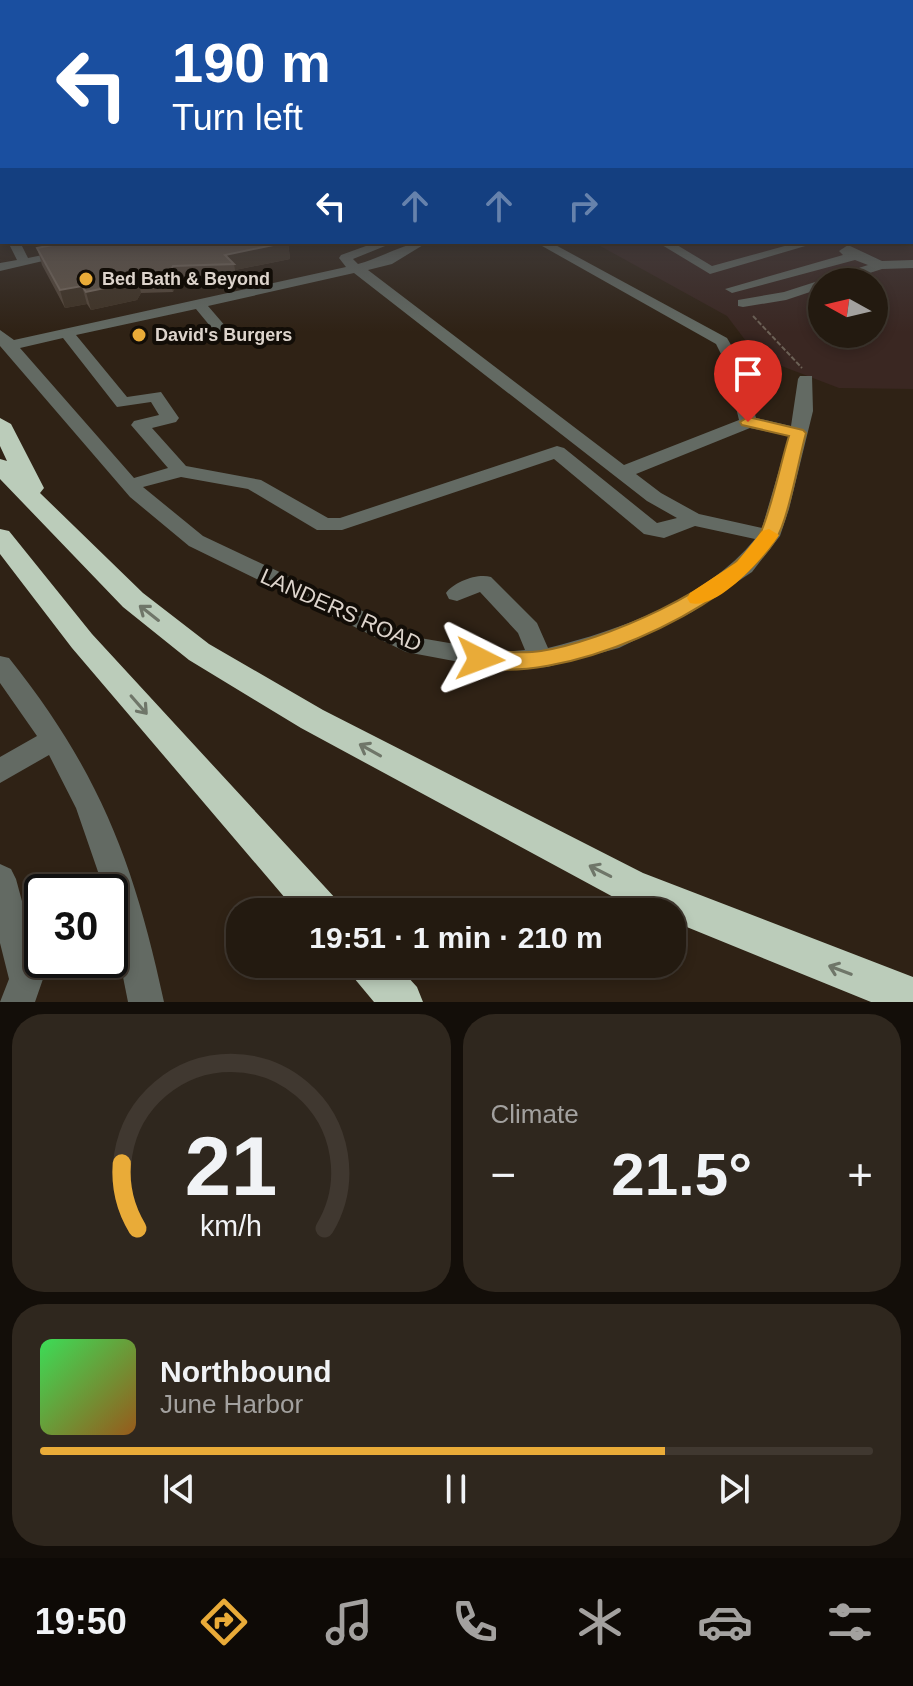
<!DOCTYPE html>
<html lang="en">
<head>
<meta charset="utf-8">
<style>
	body { margin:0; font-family:Arial,sans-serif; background:#2f271e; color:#f1f3f6; height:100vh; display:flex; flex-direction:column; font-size:30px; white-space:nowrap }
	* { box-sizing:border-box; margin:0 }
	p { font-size:26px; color:#a3a19f }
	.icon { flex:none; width:44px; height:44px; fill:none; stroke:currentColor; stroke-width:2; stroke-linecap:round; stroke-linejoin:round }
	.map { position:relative; height:1002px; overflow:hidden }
	.side { display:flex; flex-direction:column; gap:12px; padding:12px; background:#130e09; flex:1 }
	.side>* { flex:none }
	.banner { position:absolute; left:0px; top:0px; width:914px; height:244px; box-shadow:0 4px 12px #0003,0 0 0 2px #403830; background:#1a4fa0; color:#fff; overflow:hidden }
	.needle { width:52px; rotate:278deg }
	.controls { position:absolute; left:808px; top:268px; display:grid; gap:16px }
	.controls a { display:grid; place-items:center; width:80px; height:80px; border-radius:50%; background:#231a10; box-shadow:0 4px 12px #0003,0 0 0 2px #403830; font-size:40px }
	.speed { position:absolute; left:24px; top:874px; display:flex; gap:16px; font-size:40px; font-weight:700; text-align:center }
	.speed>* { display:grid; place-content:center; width:104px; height:104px; border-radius:50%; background:#231a10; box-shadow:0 4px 12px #0003,0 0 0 2px #403830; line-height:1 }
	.speed .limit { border:4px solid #111; border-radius:12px; background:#fff; color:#111 }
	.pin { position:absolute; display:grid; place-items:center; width:68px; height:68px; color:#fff; margin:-82px -34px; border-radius:50% 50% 50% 0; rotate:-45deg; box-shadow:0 0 8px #0007 }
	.pin .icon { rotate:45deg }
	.me { position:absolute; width:88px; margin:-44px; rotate:93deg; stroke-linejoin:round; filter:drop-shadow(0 0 6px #0008) }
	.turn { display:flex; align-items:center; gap:28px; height:168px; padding:0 40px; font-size:36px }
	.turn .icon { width:104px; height:104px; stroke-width:2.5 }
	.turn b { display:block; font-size:56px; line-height:68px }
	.lanes { display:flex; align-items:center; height:76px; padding:0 40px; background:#0003; justify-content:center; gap:40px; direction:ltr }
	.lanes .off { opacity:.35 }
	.big { font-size:60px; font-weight:700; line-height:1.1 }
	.side .card { flex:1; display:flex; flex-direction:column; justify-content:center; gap:12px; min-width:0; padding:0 28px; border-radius:32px; background:#2f271e }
	.side .dial { align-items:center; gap:0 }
	.dial svg { height:208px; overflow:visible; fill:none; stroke:#403830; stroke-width:7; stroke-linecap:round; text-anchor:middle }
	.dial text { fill:#f1f3f6; stroke:none }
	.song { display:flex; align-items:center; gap:24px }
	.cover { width:96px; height:96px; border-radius:12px; background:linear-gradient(135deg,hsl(130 70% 55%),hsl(30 70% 35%)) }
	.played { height:8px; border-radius:4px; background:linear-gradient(90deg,#e9ab38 75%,#403830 75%) }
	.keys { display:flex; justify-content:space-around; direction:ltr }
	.heat { display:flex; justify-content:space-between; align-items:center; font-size:44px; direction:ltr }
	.side .tiles { flex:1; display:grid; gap:12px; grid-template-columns:1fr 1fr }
	.card:last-child { grid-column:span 2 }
	.trip { position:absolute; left:226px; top:898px; width:460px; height:80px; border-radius:32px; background:#231a10; box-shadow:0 4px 12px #0003,0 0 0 2px #403830; font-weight:700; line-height:80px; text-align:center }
	.dock { display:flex; height:128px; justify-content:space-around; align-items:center; background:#0e0a06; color:#a3a19f }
	.dock .icon { width:56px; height:56px }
	.dock .on { color:#e9ab38 }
	.dock b { font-size:36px; color:#f1f3f6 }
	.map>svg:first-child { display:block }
</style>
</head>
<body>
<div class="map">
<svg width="913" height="1002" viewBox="0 0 913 1002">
	<rect width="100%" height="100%" fill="#2f2215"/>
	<path fill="#3a2722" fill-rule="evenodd" d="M913,191V389L839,388L758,357L727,316L593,242H912ZM822,282H874V334H822Z"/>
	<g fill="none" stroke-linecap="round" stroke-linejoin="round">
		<path stroke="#6c6156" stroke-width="2" stroke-dasharray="5 2" stroke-linecap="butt" d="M753,316L802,368"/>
		<path fill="#636a63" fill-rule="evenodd" d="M912,225H913V233H912Z
			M8,242H20L28,258L67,250L73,254L0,271V263L17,260Z
			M377,242H395L353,259L358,264C382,258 404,242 428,242L392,264L368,270L624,465L739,420L725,362L716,344L535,242H550L727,338L741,362L756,418L791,426L798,379L800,376H812L813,411L789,509L780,536L752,572L692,612L619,648L547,667L502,670L406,652L189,546L130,497L0,346V330L14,340L346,267L339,258L341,255ZM354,273L647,501L677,518L657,523L564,448L557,446L340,518H328L261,480L186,466L152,428L176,422L179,418L161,392L127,397L76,335L196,309L220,338L225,340L233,335L208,306ZM63,338L117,407L151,402L159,415L134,421L131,425L168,468L134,478L20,348ZM750,428L789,436L762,528L699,514L661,493L636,474ZM554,459L644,534L664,538L695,526L755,539C706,599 621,630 548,648L537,623L491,577C477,573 454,582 446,593L449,599L457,601L480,592L518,633L525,650L502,652L420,638L203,536L143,487L181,477L248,489L317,530H342Z
			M657,242H672L712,266L799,242H819L710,274Z
			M848,245L882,261L913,260V268L882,269L842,282H822V288L786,300L743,307L738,306V300L784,292L868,265L855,260L732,293L725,289L843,255L839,251Z
			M0,656L9,658C99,771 134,862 164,1002H128L110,912V892H105L76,808L49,755L0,783V757L37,736L0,683Z
			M0,864L11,869L16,879L43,979L35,1002H0L9,979L0,943Z"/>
		<path fill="#bbccba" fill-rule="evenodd" d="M0,418L11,424L44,488L40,493L143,593L209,644L323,710L643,873L913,977V1002H871L672,921V912H649L617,899L301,728L189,660L123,607L0,479V459L7,461L0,446Z
			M0,529L9,531L92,634L336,899L341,912H297L72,648L0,554Z
			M348,964H396L417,987L423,1002H374L354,978Z"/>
	</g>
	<path fill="#56483b" d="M288,242L290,259L235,270L236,281L177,283L173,292L141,293L137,300L91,310L87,304L65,308L42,265L37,248Z"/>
	<path fill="#403325" d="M288,242L290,259L235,270L234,264L225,255Z
		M340,242H354L340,245Z
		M173,266L177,283L173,292L169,274Z
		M137,276L141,293L137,300L91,310L86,292Z
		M82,286L87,304L65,308L60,290Z"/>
	<path fill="#65584b" stroke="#786b5f" stroke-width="2" d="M68,242H288L225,255L234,264L173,266L169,274L137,276L133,282L86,292L82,286L60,290L37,248Z"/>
	<defs><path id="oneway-shaft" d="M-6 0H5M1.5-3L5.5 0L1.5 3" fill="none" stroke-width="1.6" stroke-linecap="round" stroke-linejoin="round" transform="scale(2)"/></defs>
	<g stroke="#6f7669">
		<use href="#oneway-shaft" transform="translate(149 613) rotate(-142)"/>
		<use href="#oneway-shaft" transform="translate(139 705) rotate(49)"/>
		<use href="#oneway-shaft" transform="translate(370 750) rotate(-151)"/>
		<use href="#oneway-shaft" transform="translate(600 871) rotate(-153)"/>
		<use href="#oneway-shaft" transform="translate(840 970) rotate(-159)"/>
	</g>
	<linearGradient id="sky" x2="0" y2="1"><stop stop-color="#1a130c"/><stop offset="0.58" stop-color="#474446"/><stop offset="1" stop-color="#474446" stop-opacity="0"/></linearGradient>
	<rect width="913" height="332" fill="url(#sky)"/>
	<path fill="#e9ab38" stroke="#976f24" stroke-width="2" d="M748,417L803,430L806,433C799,458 788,521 776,539C732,610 554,690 472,665L469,659L472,653L480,651C500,651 522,654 541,651C601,642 727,588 759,536C770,516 781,461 789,436L742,425L740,422Z"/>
	<path fill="#f59e0b" d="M769,529L779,535C765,556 718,611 690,603L687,598L690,593L737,562L762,531Z"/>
	<g fill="#e9ab38" stroke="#120d07" stroke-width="3">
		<circle cx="86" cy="279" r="8"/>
		<circle cx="139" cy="335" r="8"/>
	</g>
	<g text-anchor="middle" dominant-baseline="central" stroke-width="8" stroke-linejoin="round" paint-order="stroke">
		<g font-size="18" font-weight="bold" fill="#ddd4cc" stroke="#120d07" text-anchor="start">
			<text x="102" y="279">Bed Bath &amp; Beyond</text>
			<text x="155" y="335">David's Burgers</text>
		</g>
		<g font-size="22" fill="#ddd4cc" stroke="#120d07">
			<text transform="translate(341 610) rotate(24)">LANDERS ROAD</text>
		</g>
	</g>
</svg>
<div class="controls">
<a><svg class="needle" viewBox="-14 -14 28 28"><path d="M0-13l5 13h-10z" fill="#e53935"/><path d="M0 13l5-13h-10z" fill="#a3a19f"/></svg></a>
</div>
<div class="speed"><div class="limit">30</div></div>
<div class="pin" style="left:748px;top:422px;background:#d93025"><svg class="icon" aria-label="arrive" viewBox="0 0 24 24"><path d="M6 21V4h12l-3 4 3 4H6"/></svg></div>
<svg class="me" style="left:480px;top:659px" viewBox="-20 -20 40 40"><path d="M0-17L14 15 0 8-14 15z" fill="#e9ab38" stroke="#fff" stroke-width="4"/></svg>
<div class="trip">19:51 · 1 min · 210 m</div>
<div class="banner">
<div class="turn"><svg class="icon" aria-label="left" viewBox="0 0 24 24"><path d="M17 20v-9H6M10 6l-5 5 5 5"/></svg><div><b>190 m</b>Turn left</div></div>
<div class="lanes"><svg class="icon" aria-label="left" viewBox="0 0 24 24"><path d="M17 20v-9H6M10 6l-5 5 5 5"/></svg><svg class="icon off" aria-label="ahead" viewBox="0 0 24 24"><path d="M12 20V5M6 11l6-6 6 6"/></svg><svg class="icon off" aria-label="ahead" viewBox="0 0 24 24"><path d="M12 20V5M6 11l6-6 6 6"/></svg><svg class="icon off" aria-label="right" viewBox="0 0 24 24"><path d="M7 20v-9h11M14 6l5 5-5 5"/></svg></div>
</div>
</div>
<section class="side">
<div class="tiles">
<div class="card dial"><svg viewBox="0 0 100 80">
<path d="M14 69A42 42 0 1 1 86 69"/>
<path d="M14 69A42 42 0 0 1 8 44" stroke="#e9ab38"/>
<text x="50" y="56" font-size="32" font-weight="700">21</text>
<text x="50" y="72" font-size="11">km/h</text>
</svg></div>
<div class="card"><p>Climate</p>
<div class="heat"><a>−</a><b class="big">21.5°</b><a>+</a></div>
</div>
<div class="card">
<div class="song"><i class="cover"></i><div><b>Northbound</b><p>June Harbor</p></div></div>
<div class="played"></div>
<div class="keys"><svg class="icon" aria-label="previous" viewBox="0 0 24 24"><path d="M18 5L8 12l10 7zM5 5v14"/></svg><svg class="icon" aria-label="pause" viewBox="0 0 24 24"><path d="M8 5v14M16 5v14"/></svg><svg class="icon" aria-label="next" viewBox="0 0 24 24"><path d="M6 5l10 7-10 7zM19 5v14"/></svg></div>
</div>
</div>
</section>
<nav class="dock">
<b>19:50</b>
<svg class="icon on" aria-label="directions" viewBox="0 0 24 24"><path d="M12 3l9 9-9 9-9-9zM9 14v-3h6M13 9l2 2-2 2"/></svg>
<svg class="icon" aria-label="music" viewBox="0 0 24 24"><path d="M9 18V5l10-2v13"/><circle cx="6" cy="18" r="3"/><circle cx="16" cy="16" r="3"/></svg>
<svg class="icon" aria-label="phone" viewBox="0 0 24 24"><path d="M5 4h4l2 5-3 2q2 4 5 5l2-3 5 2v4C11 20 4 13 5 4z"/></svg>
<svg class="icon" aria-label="climate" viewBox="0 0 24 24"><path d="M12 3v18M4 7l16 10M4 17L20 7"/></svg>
<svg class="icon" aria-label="car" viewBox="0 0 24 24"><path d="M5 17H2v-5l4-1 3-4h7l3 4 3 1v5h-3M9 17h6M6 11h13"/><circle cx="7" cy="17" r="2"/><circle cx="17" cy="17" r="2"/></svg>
<svg class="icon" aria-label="filters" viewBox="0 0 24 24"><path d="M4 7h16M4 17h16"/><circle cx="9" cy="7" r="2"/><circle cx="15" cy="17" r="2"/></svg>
</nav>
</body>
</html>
